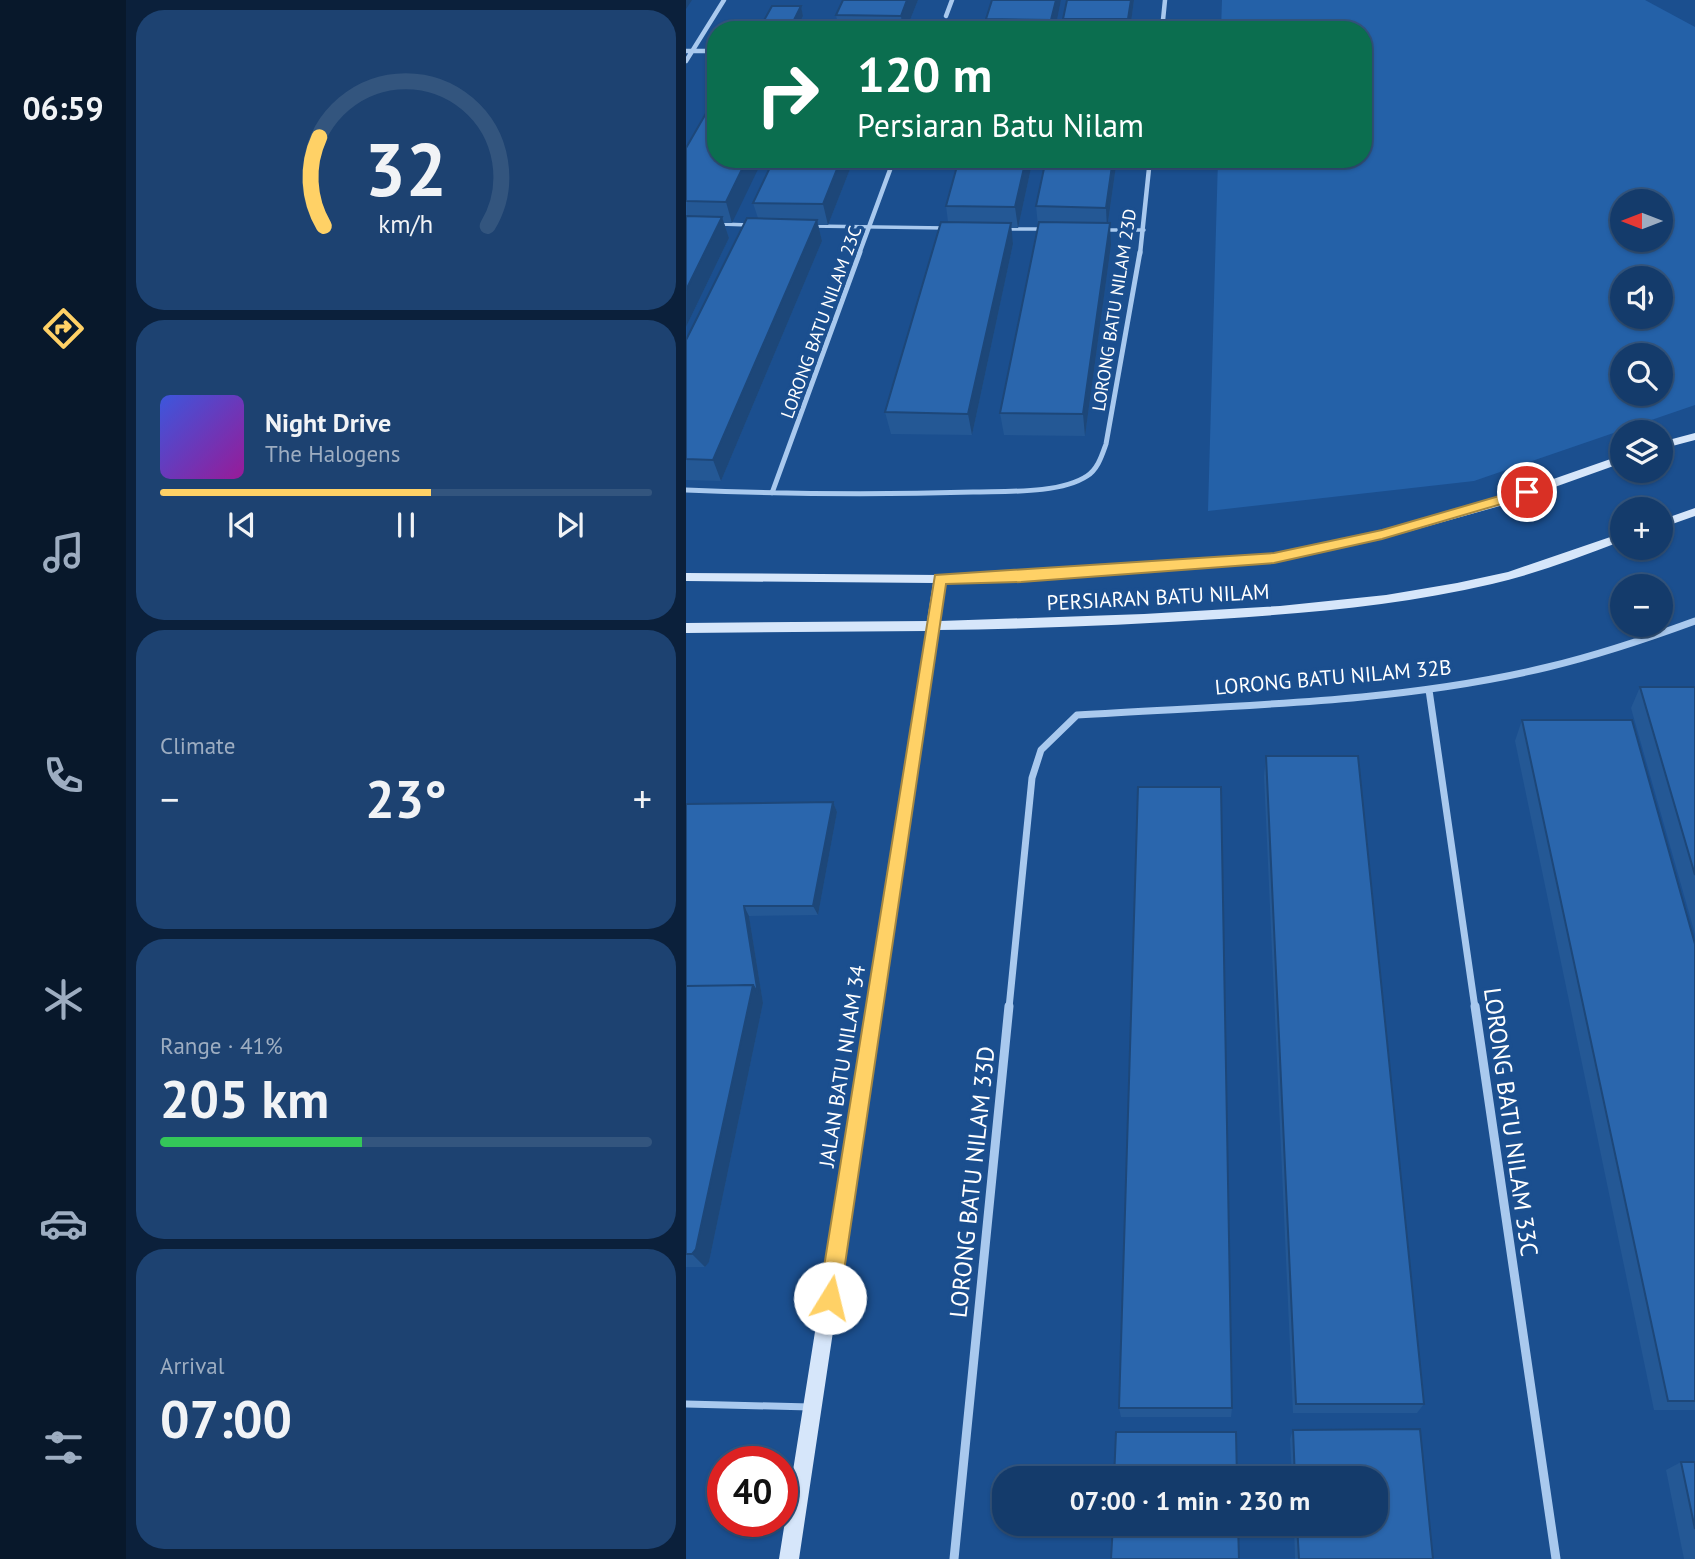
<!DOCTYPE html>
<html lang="en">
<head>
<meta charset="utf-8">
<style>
	body { margin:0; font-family:"PT Sans",sans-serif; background:#1d4271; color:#f1f3f6; height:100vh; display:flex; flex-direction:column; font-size:26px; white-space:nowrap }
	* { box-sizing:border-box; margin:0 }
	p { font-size:23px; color:#9dadc1 }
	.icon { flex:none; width:38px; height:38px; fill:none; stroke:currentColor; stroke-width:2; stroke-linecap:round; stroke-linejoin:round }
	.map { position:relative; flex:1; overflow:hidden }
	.panel { display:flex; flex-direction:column; gap:10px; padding:10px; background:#0b203b; width:560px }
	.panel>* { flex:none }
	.banner { position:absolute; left:21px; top:21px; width:665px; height:147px; border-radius:28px; box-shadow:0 2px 5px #0004,0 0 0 2px #33557e; background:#0b6e4f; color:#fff; overflow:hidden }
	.needle { width:46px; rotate:270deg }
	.fabs { position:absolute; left:924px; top:189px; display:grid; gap:14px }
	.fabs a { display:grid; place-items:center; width:63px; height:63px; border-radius:50%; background:#143b6b; box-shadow:0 2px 5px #0004,0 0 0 2px #33557e; font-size:35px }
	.speed { position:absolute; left:21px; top:1446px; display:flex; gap:14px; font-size:35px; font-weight:700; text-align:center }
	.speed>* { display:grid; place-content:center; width:91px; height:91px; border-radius:50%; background:#143b6b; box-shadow:0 2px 5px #0004,0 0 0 2px #33557e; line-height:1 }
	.speed .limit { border:10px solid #d22; background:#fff; color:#111 }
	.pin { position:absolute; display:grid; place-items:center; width:60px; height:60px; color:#fff; margin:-30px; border:4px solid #fff; border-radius:50%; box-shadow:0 2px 7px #0007 }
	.me { position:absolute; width:77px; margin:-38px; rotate:9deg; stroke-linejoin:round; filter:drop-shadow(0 0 5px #0008) }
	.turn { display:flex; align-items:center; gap:24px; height:147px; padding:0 35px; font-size:32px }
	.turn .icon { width:91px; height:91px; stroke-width:2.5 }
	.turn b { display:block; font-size:49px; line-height:60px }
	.big { font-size:52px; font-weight:700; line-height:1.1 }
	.panel .tile { flex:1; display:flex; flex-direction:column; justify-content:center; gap:10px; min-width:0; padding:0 24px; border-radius:28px; background:#1d4271 }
	.panel .dial { align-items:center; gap:0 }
	.dial svg { height:182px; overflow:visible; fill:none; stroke:#33557e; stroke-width:7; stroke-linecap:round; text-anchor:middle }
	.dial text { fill:#f1f3f6; stroke:none }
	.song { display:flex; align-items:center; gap:21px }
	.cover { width:84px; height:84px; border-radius:10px; background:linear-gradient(135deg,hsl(230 70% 55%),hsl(300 70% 35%)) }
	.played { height:7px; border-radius:4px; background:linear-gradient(90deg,#ffd166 55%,#33557e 55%) }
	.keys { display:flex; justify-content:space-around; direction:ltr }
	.heat { display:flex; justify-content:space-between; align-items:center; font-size:38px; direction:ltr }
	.charge { height:10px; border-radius:5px; background:linear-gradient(90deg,#34c759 41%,#33557e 0) }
	.trip { position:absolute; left:306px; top:1466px; width:396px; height:70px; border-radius:28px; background:#143b6b; box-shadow:0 2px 5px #0004,0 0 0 2px #33557e; font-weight:700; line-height:70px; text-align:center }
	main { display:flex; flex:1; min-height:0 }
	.tabs { display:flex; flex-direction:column; width:126px; justify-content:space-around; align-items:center; background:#08182b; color:#9dadc1 }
	.tabs .icon { width:49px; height:49px }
	.tabs .selected { color:#ffd166 }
	.tabs b { font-size:32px; color:#f1f3f6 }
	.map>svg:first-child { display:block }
</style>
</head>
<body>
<main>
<nav class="tabs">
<b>06:59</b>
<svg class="icon selected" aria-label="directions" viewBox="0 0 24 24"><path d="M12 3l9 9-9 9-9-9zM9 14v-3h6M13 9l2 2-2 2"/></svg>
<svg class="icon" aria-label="music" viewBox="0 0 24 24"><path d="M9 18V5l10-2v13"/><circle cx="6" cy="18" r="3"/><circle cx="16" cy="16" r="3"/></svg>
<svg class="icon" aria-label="phone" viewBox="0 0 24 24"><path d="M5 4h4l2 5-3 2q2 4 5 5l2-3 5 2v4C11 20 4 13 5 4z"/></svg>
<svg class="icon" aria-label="climate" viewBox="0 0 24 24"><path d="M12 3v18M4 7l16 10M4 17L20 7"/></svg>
<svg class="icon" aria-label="car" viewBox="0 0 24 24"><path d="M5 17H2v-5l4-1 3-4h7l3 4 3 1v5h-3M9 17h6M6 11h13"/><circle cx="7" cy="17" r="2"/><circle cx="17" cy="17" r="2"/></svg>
<svg class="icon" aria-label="filters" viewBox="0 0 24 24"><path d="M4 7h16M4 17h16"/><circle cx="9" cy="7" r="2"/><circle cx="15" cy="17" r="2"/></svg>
</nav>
<section class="panel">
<div class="tile dial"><svg viewBox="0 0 100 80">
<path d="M14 69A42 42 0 1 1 86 69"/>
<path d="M14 69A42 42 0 0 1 12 30" stroke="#ffd166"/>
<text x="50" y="56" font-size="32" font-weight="700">32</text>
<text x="50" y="72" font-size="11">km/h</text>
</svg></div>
<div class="tile">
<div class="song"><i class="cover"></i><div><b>Night Drive</b><p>The Halogens</p></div></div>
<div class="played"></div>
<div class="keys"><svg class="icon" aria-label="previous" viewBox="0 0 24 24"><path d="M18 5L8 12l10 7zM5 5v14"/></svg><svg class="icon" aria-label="pause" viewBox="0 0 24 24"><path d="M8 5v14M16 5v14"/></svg><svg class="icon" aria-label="next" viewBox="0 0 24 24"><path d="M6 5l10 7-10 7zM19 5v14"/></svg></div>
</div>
<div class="tile"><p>Climate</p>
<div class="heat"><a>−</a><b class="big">23°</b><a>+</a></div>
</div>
<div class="tile"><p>Range · 41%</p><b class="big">205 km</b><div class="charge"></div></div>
<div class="tile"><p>Arrival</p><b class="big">07:00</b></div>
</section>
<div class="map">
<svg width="1009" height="1559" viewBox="0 0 1009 1559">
	<rect width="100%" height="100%" fill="#1b4f8f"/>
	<path fill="#2461a8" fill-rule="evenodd" d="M536,0H959L1009,27V405L788,481L522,511L532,159H677V30H535ZM936,201H975V240H936ZM975,278V317H936V278ZM975,355V394H936V355Z"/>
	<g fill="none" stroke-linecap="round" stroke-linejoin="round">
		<path stroke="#a9c9ee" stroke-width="3.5" d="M34,224L63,225
			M125,226L259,228
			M321,229H357
			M419,230H458"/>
		<path stroke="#a9c9ee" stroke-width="7" d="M0,1404L124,1407"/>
		<path stroke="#a9c9ee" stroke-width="4.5" d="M260,16L266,0
			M476,30L479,0
			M0,51H30
			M0,61L38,0
			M173,254L208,159
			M454,254L464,159"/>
		<path stroke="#a9c9ee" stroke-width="5" d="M0,490C96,494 191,495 287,492C319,491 374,494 401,476C412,469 416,455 420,444L454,252
			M86,493L174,252"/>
		<path stroke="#a9c9ee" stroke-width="7" d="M743,690L789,1008
			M323,1008L346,778L355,750L391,715C547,705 709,704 862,667C912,655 960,639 1009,621"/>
		<path stroke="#a9c9ee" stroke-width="9" d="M789,1006L870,1559
			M268,1559L323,1006"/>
		<path fill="#d6e6fa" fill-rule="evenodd" d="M1009,433V440L975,449V442Z
			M936,455V463L821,504L696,539L588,562L335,581L260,583L254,621L458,614L594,606L700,595L771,583L822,572L936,533V541C893,557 850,574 806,584C716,605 624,613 533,619C439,625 346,629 252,630L113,1559H93L240,631L0,633V623L241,621L247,583L0,581V573L254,575L335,573L588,554L696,531L813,498Z
			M1009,508V516L975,528V520Z"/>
	</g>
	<path fill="#245895" d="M232,0L220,30H153L150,15Z
		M375,0L369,30H302L300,19Z
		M448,0L444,30H378L377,19Z
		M115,6L117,16L110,30H78L76,24Z
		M30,96L46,223H38L43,238L0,327V148Z
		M168,159L142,225H132L136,241L35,481L0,480V340L72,218L67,203Z
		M273,159H347L332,228H325L327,244L286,435L205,434L199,412L262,222L260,206Z
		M431,159L422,223L425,245L399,436L318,435L314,413L352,226L350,206Z
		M954,687H1009V934L945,708Z
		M836,720L1009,944V1410H968L829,741Z
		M580,756L738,1404L731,1413H607L578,776Z
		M147,802L151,812L132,915L63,916L77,1003L23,1262L19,1267H0V804Z
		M433,1408H546L545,1417H435Z
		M734,1429L747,1559H609L608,1524H690V1479H606L604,1439L607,1430Z
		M995,1462H1009V1559H998L980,1470Z"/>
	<path fill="#1d4779" d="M0,0H6L0,9Z
		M221,0H232L220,30H217L215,16Z
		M370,0H375L369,30H366L365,20Z
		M445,0H448L444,30H443L442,19Z
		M115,6L117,16L110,30H107L106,24Z
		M61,159H77L46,223L40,202Z
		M155,159H168L142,225L137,204Z
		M340,159H347L332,228L329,207Z
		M427,159H431L421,229L420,208Z
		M36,217L43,238L0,327V290Z
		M131,220L136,241L35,481L27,460Z
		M325,223L327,244L286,435L282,414Z
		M424,223L425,245L399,436L397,414Z
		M147,802L151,812L132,915L127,906Z
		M58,906L63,916L77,1003L23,1262L19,1267L6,1254Z"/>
	<path fill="#2a66ad" stroke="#1d4779" stroke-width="2" d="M157,0H221L215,16L150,15Z
		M306,0H370L365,20L300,19Z
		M381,0H445L442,19H377Z
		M86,6H115L106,24H76Z
		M30,96V159H61L40,202L0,201V148Z
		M88,159H155L137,204L67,203Z
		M273,159H340L329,207L260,206Z
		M360,159H427L420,208L350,206Z
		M0,216L36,217L0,290Z
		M61,218L131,220L27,460L0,459V340Z
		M255,222L325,223L282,414L199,412Z
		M353,222L424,223L397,414L314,413Z
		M954,687H1009V875Z
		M836,720H946L1009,944V1401H982Z
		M580,756H672L738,1404H610Z
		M452,787H535L546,1408H433Z
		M147,802L127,906H58L72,994L67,985L0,986V804Z
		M67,985L10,1249L6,1254H0V986Z
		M734,1429L747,1559H613L611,1524H690V1479H609L607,1430Z
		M430,1432H550L551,1479H428Z
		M995,1462H1009V1529Z
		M427,1524H552L553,1559H425Z"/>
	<path fill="#ffd166" stroke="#a68842" stroke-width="2" d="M841,488L848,492L846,495L696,539L588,563L335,582L260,584L154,1298L151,1306L144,1309L136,1306L133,1298L249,575L588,553L696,530Z"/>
	<g text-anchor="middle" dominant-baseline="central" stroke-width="7" stroke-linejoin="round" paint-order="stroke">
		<g font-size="18" fill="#fff" stroke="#1b4f8f">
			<text transform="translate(428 310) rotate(-81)">LORONG BATU NILAM 23D</text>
			<text transform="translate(135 322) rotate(-70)">LORONG BATU NILAM 23C</text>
		</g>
		<g font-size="21" fill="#fff" stroke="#1b4f8f">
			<text transform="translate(472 597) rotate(-3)">PERSIARAN BATU NILAM</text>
			<text transform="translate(647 677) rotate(-5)">LORONG BATU NILAM 32B</text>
			<text transform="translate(156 1066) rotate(-81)">JALAN BATU NILAM 34</text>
		</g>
		<g font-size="24" fill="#fff" stroke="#1b4f8f">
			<text transform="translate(825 1122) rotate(82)">LORONG BATU NILAM 33C</text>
			<text transform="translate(286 1182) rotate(-84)">LORONG BATU NILAM 33D</text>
		</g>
	</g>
</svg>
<div class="fabs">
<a><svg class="needle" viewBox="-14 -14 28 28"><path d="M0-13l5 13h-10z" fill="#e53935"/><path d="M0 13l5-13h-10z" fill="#9dadc1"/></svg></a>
<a><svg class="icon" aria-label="sound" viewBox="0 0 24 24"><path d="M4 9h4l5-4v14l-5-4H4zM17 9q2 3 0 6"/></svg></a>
<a><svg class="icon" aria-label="search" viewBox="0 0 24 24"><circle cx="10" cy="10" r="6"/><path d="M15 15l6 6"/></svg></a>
<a><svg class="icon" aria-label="layers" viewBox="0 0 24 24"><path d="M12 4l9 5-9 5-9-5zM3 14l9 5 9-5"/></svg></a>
<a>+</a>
<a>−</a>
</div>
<div class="speed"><div class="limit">40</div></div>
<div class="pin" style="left:841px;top:492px;background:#d93025"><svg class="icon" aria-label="arrive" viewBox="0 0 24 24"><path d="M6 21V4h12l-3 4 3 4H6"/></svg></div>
<svg class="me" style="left:144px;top:1298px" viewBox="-20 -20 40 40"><circle r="19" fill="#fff"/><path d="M0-13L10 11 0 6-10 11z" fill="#ffd166"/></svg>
<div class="trip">07:00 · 1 min · 230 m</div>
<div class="banner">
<div class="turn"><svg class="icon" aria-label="right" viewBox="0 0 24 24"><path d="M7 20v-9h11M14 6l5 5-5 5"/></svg><div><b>120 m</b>Persiaran Batu Nilam</div></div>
</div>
</div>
</main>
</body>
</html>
